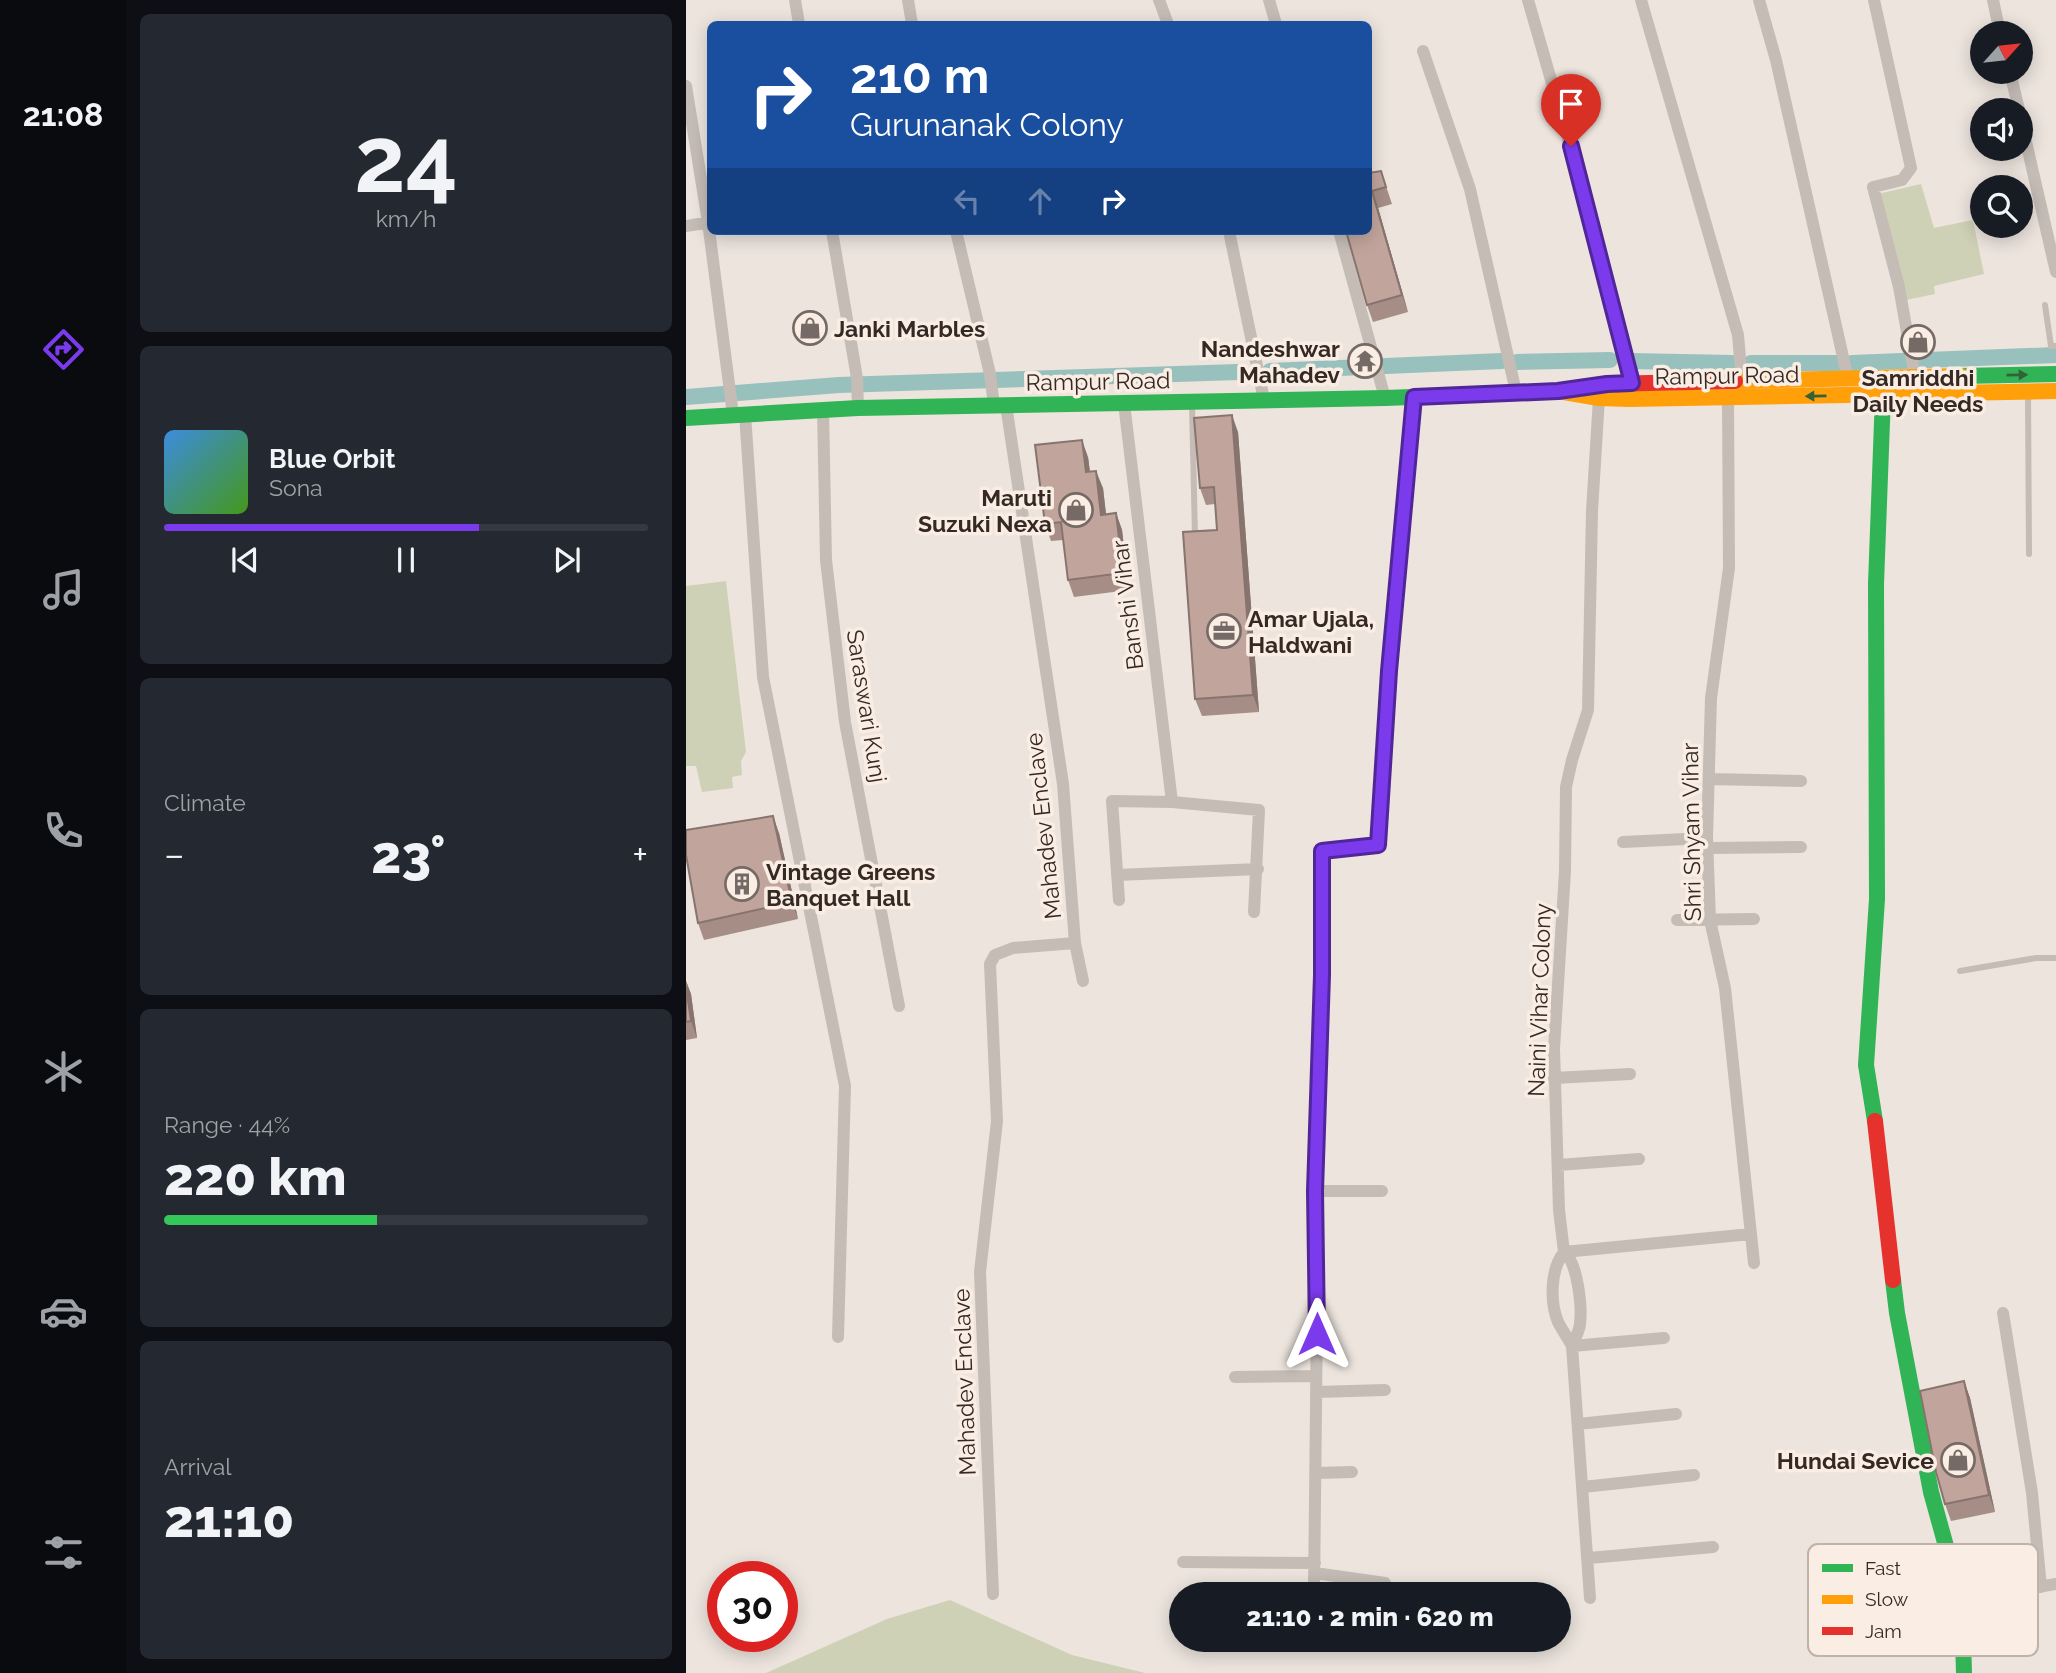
<!DOCTYPE html>
<html lang="en">
<head>
<meta charset="utf-8">
<style>
	body { margin:0; font-family:Raleway,sans-serif; background:#242831; color:#f1f3f6; height:100vh; display:flex; flex-direction:column; font-size:26px; white-space:nowrap }
	* { box-sizing:border-box; margin:0 }
	p { font-size:23px; color:#9ea1a6 }
	.icon { flex:none; width:38px; height:38px; fill:none; stroke:currentColor; stroke-width:2; stroke-linecap:round; stroke-linejoin:round }
	.map { position:relative; flex:1; overflow:hidden }
	.drawer { display:flex; flex-direction:column; gap:14px; padding:14px; background:#0d0f14; width:560px }
	.drawer>* { flex:none }
	.banner { position:absolute; left:21px; top:21px; width:665px; height:214px; border-radius:10px; box-shadow:0 4px 18px #0003; background:#1a4fa0; color:#fff; overflow:hidden }
	.needle { width:46px; rotate:63deg }
	.fabs { position:absolute; left:1284px; top:21px; display:grid; gap:14px }
	.fabs a { display:grid; place-items:center; width:63px; height:63px; border-radius:50%; background:#171b24; box-shadow:0 4px 18px #0003; font-size:35px }
	.speed { position:absolute; left:21px; top:1561px; display:flex; gap:14px; font-size:35px; font-weight:700; text-align:center }
	.speed>* { display:grid; place-content:center; width:91px; height:91px; border-radius:50%; background:#171b24; box-shadow:0 4px 18px #0003; line-height:1 }
	.speed .limit { border:10px solid #d22; background:#fff; color:#111 }
	.pin { position:absolute; display:grid; place-items:center; width:60px; height:60px; color:#fff; margin:-72px -30px; border-radius:50% 50% 50% 0; rotate:-45deg; box-shadow:0 0 7px #0007 }
	.pin .icon { rotate:45deg }
	.me { position:absolute; width:77px; margin:-38px; rotate:0deg; stroke-linejoin:round; filter:drop-shadow(0 0 5px #0008) }
	.turn { display:flex; align-items:center; gap:24px; height:147px; padding:0 28px; font-size:32px }
	.turn .icon { width:91px; height:91px; stroke-width:2.5 }
	.turn b { display:block; font-size:49px; line-height:60px }
	.lanes { display:flex; align-items:center; height:66px; padding:0 28px; background:#0003; justify-content:center; gap:35px; direction:ltr }
	.lanes .off { opacity:.35 }
	.big { font-size:52px; font-weight:800; line-height:1.1 }
	.drawer .widget { flex:1; display:flex; flex-direction:column; justify-content:center; gap:10px; min-width:0; padding:0 24px; border-radius:10px; background:#242831 }
	.drawer .dial { align-items:center; gap:0 }
	.dial b { font-size:91px; line-height:1 }
	.song { display:flex; align-items:center; gap:21px }
	.cover { width:84px; height:84px; border-radius:10px; background:linear-gradient(135deg,hsl(210 70% 55%),hsl(100 70% 35%)) }
	.played { height:7px; border-radius:4px; background:linear-gradient(90deg,#7c3aed 65%,#363941 65%) }
	.keys { display:flex; justify-content:space-around; direction:ltr }
	.heat { display:flex; justify-content:space-between; align-items:center; font-size:38px; direction:ltr }
	.charge { height:10px; border-radius:5px; background:linear-gradient(90deg,#34c759 44%,#363941 0) }
	.trip { position:absolute; left:483px; top:1582px; width:402px; height:70px; border-radius:35px; background:#171b24; box-shadow:0 4px 18px #0003; font-weight:800; line-height:70px; text-align:center }
	main { display:flex; flex:1; min-height:0 }
	.menu { display:flex; flex-direction:column; width:126px; justify-content:space-around; align-items:center; background:#090b0e; color:#9ea1a6 }
	.menu .icon { width:49px; height:49px }
	.menu .current { color:#7c3aed }
	.menu b { font-size:32px; color:#f1f3f6 }
	.map>svg:first-child { display:block }
</style>
</head>
<body>
<main>
<nav class="menu">
<b>21:08</b>
<svg class="icon current" aria-label="directions" viewBox="0 0 24 24"><path d="M12 3l9 9-9 9-9-9zM9 14v-3h6M13 9l2 2-2 2"/></svg>
<svg class="icon" aria-label="music" viewBox="0 0 24 24"><path d="M9 18V5l10-2v13"/><circle cx="6" cy="18" r="3"/><circle cx="16" cy="16" r="3"/></svg>
<svg class="icon" aria-label="phone" viewBox="0 0 24 24"><path d="M5 4h4l2 5-3 2q2 4 5 5l2-3 5 2v4C11 20 4 13 5 4z"/></svg>
<svg class="icon" aria-label="climate" viewBox="0 0 24 24"><path d="M12 3v18M4 7l16 10M4 17L20 7"/></svg>
<svg class="icon" aria-label="car" viewBox="0 0 24 24"><path d="M5 17H2v-5l4-1 3-4h7l3 4 3 1v5h-3M9 17h6M6 11h13"/><circle cx="7" cy="17" r="2"/><circle cx="17" cy="17" r="2"/></svg>
<svg class="icon" aria-label="filters" viewBox="0 0 24 24"><path d="M4 7h16M4 17h16"/><circle cx="9" cy="7" r="2"/><circle cx="15" cy="17" r="2"/></svg>
</nav>
<section class="drawer">
<div class="widget dial"><b>24</b><p>km/h</p></div>
<div class="widget">
<div class="song"><i class="cover"></i><div><b>Blue Orbit</b><p>Sona</p></div></div>
<div class="played"></div>
<div class="keys"><svg class="icon" aria-label="previous" viewBox="0 0 24 24"><path d="M18 5L8 12l10 7zM5 5v14"/></svg><svg class="icon" aria-label="pause" viewBox="0 0 24 24"><path d="M8 5v14M16 5v14"/></svg><svg class="icon" aria-label="next" viewBox="0 0 24 24"><path d="M6 5l10 7-10 7zM19 5v14"/></svg></div>
</div>
<div class="widget"><p>Climate</p>
<div class="heat"><a>−</a><b class="big">23°</b><a>+</a></div>
</div>
<div class="widget"><p>Range · 44%</p><b class="big">220 km</b><div class="charge"></div></div>
<div class="widget"><p>Arrival</p><b class="big">21:10</b></div>
</section>
<div class="map">
<svg width="1370" height="1673" viewBox="0 0 1370 1673">
	<rect width="100%" height="100%" fill="#ece4dd"/>
	<path fill="#cfd1b6" d="M1235,184L1248,228L1287,220L1298,274L1248,286L1249,294L1220,300L1192,194Z
		M40,581L60,752L55,761L56,775L46,777L47,788L16,792L10,766H0V586Z
		M264,1600L386,1655L459,1673H80L201,1619Z"/>
	<g fill="none" stroke-linecap="round" stroke-linejoin="round">
		<path stroke="#98c0bc" stroke-width="16" d="M943,361L1046,363
			M831,362L924,360
			M1065,363H1154
			M1166,363L1370,355
			M584,371L816,361
			M0,397L153,385L552,372"/>
		<path stroke="#c5bcb6" stroke-width="6" d="M1359,305L1365,346H1370
			M1342,393L1343,554
			M506,404L509,537
			M1274,971L1350,958H1370"/>
		<path stroke="#c5bcb6" stroke-width="12" d="M109,0L113,24
			M222,0L226,24
			M473,0L482,24
			M583,0L590,24
			M842,0L891,170L946,383
			M955,0L1052,335L1056,381
			M1073,0L1090,60L1162,379
			M1188,0L1225,168L1216,180L1187,187L1213,287L1229,377
			M1307,0L1314,33
			M737,51L784,189L830,392
			M1324,72L1333,110
			M0,86L22,222L47,415
			M1335,120L1370,272
			M0,226L24,222
			M146,231L171,378L172,408
			M270,231L304,374L308,405
			M543,231L578,400
			M653,231L699,398
			M1042,398L1043,568L1025,698L1021,838L1024,920L1039,988L1068,1263
			M438,403L486,802
			M137,409L140,560L159,722L213,1006
			M59,414L77,677L159,1086L152,1337
			M1023,779L1115,781
			M937,842L1021,838
			M1022,848L1115,847
			M431,875L572,869
			M433,900L426,801L486,802L573,810L568,912
			M991,920L1068,919
			M389,943L397,981
			M868,1078L944,1074
			M872,1165L953,1159
			M629,1191H696
			M1317,1313L1346,1493L1355,1587
			M978,1338L886,1346C882,1338 876,1330 872,1322C864,1302 864,1270 878,1252L1065,1234
			M549,1377L630,1376
			M630,1392L699,1390
			M892,1424L990,1414
			M630,1473L666,1472
			M897,1487L1008,1475
			M903,1558L1027,1547
			M497,1562L629,1563
			M629,1573L699,1583
			M307,1594L294,1272L311,1121L304,964L309,955L327,948L389,943L377,784L320,405
			M628,1594L631,1313L629,1191L637,975L636,851L692,845L703,671L728,396
			M904,1598L886,1346C889,1339 893,1332 894,1324C896,1307 892,1263 878,1252L873,1210L868,1049L879,871L880,787L886,760L902,710L906,511L913,398
			M1276,1604L1289,1598L1370,1584"/>
		<path stroke="#30b455" stroke-width="16" d="M1275,376L1370,374
			M0,418L172,408L699,398L830,393
			M1189,1121L1180,1065L1191,899L1190,584L1197,395
			M1207,1280L1211,1313L1245,1492L1276,1604L1278,1673"/>
		<path stroke="#ff9f0a" stroke-width="16" d="M1049,381L1275,376
			M830,393L872,391L913,398L943,399L1370,391"/>
		<path stroke="#e5322d" stroke-width="16" d="M890,388L921,384L1049,381
			M1189,1121L1207,1280"/>
	</g>
	<path fill="#a68e87" d="M695,171L706,204L692,208L722,312L687,322L681,305L683,173Z
		M552,432L573,712L516,716L509,699L531,530L529,504L520,505L514,488Z
		M402,457L404,472L417,488L420,514L430,513L436,530L443,590L388,597L382,580L377,540L365,541L359,524Z
		M93,833L112,919L18,940L12,923Z
		M0,981L5,994L11,1038L0,1040Z
		M1278,1381L1284,1398L1309,1512L1265,1521L1259,1504Z"/>
	<path fill="#87746e" d="M686,191L692,208L722,312L716,295Z
		M546,415L552,432L573,712L567,695Z
		M396,440L402,457L406,489L400,472Z
		M410,471L417,488L422,532L415,515Z
		M430,513L436,530L443,590L437,573Z
		M87,816L93,833L112,919L106,902Z
		M0,981L5,994L11,1038L5,1021Z
		M1278,1381L1284,1398L1309,1512L1303,1495Z"/>
	<path fill="#c1a59d" stroke="#87746e" stroke-width="2" d="M695,171L700,187L686,191L716,295L681,305L660,231H682V173Z
		M546,415L567,695L509,699L497,532L531,530L528,487L514,488L508,418Z
		M396,440L400,472L410,471L415,515L430,513L437,573L382,580L375,522L359,524L349,445Z
		M87,816L106,902L12,923L0,855V830Z
		M0,987L5,1021L0,1022Z
		M1278,1381L1303,1495L1259,1504L1250,1472L1234,1391Z"/>
	<defs><path id="oneway-solid" d="M-6-.8H1V-3.2L6.5 0L1 3.2V.8H-6Z" transform="scale(1.75)"/></defs>
	<g fill="#336138">
		<use href="#oneway-solid" transform="translate(1331 375) rotate(-1)"/>
		<use href="#oneway-solid" transform="translate(1130 396) rotate(179)"/>
	</g>
	<g fill="none" stroke-linecap="round" stroke-linejoin="round">
		<g stroke="#51269a" stroke-width="18">
			<path id="route" d="M631,1334L629,1191L636,975V851L692,845L703,671L728,397L872,391L921,384L946,383L885,146"/>
		</g>
		<use href="#route" stroke="#7c3aed" stroke-width="12"/>
	</g>
	<defs>
		<g id="shop-ring" transform="scale(1.75)"><circle r="9.5" fill="#faede3" stroke="#756a65" stroke-width="1.5"/><path d="M-5-2.5h2.3a2.7 3.5 0 0 1 5.4 0H5L5.5 6h-11ZM-1.5-2.5h3a1.5 2.3 0 0 0-3 0Z" fill="#756a65"/></g>
		<g id="temple-ring" transform="scale(1.75)"><circle r="9.5" fill="#faede3" stroke="#756a65" stroke-width="1.5"/><path d="M0-6L5-2H3V0L6.5 2.5H4V6H1.5V3h-3V6H-4V2.5H-6.5L-3 0V-2H-5Z" fill="#756a65"/></g>
		<g id="office-ring" transform="scale(1.75)"><circle r="9.5" fill="#faede3" stroke="#756a65" stroke-width="1.5"/><path d="M-6-3h4V-5.5h4V-3h4V5H-6ZM-1-4.5V-3h2v-1.5ZM-6 0V1H6V0Z" fill="#756a65"/></g>
		<g id="building-ring" transform="scale(1.75)"><circle r="9.5" fill="#faede3" stroke="#756a65" stroke-width="1.5"/><path d="M-4-6H4V6H1V3H-1V6H-4ZM-2.5-4.3h1.7v1.8h-1.7ZM.8-4.3h1.7v1.8H.8ZM-2.5-1h1.7V.8h-1.7ZM.8-1h1.7V.8H.8Z" fill="#756a65"/></g>
	</defs>
	<g fill-rule="evenodd">
		<use href="#shop-ring" x="124" y="328"/>
		<use href="#shop-ring" x="1232" y="342"/>
		<use href="#temple-ring" x="679" y="361"/>
		<use href="#shop-ring" x="390" y="510"/>
		<use href="#office-ring" x="538" y="631"/>
		<use href="#building-ring" x="56" y="884"/>
		<use href="#shop-ring" x="1272" y="1460"/>
	</g>
	<g text-anchor="middle" dominant-baseline="central" stroke-width="7" stroke-linejoin="round" paint-order="stroke">
		<g font-size="23" font-weight="bold" fill="#352925" stroke="#faede3" text-anchor="start">
			<text x="148" y="328">Janki Marbles</text>
			<text x="654" y="348" text-anchor="end">Nandeshwar<tspan x="654" dy="26">Mahadev</tspan></text>
			<text x="1232" y="377" text-anchor="middle">Samriddhi<tspan x="1232" dy="26">Daily Needs</tspan></text>
			<text x="366" y="497" text-anchor="end">Maruti<tspan x="366" dy="26">Suzuki Nexa</tspan></text>
			<text x="562" y="618">Amar Ujala,<tspan x="562" dy="26">Haldwani</tspan></text>
			<text x="80" y="871">Vintage Greens<tspan x="80" dy="26">Banquet Hall</tspan></text>
			<text x="1248" y="1460" text-anchor="end">Hundai Sevice</text>
		</g>
		<g font-size="23" fill="#352925" stroke="#faede3">
			<text transform="translate(1041 375) rotate(-1)">Rampur Road</text>
			<text transform="translate(412 381) rotate(-1)">Rampur Road</text>
			<text transform="translate(441 605) rotate(-97)">Banshi Vihar</text>
			<text transform="translate(181 706) rotate(81)">Saraswari Kunj</text>
			<text transform="translate(357 826) rotate(-96)">Mahadev Enclave</text>
			<text transform="translate(1005 832) rotate(-91)">Shri Shyam Vihar</text>
			<text transform="translate(853 1000) rotate(-88)">Naini Vihar Colony</text>
			<text transform="translate(278 1382) rotate(-92)">Mahadev Enclave</text>
		</g>
	</g>
	<rect x="1122" y="1544" width="230" height="112" rx="10" fill="#faede3" stroke="#bfb2aa" stroke-width="2"/>
	<rect x="1136" y="1564" width="31" height="8" fill="#30b455"/>
	<rect x="1136" y="1595" width="31" height="9" fill="#ff9f0a"/>
	<rect x="1136" y="1627" width="31" height="8" fill="#e5322d"/>
	<g font-size="19" fill="#352925">
		<text x="1179" y="1575">Fast</text>
		<text x="1179" y="1606">Slow</text>
		<text x="1179" y="1638">Jam</text>
	</g>
</svg>
<div class="fabs">
<a><svg class="needle" viewBox="-14 -14 28 28"><path d="M0-13l5 13h-10z" fill="#e53935"/><path d="M0 13l5-13h-10z" fill="#9ea1a6"/></svg></a>
<a><svg class="icon" aria-label="sound" viewBox="0 0 24 24"><path d="M4 9h4l5-4v14l-5-4H4zM17 9q2 3 0 6"/></svg></a>
<a><svg class="icon" aria-label="search" viewBox="0 0 24 24"><circle cx="10" cy="10" r="6"/><path d="M15 15l6 6"/></svg></a>
</div>
<div class="speed"><div class="limit">30</div></div>
<div class="pin" style="left:885px;top:146px;background:#d93025"><svg class="icon" aria-label="arrive" viewBox="0 0 24 24"><path d="M6 21V4h12l-3 4 3 4H6"/></svg></div>
<svg class="me" style="left:631px;top:1334px" viewBox="-20 -20 40 40"><path d="M0-17L14 15 0 8-14 15z" fill="#7c3aed" stroke="#fff" stroke-width="4"/></svg>
<div class="trip">21:10 · 2 min · 620 m</div>
<div class="banner">
<div class="turn"><svg class="icon" aria-label="right" viewBox="0 0 24 24"><path d="M7 20v-9h11M14 6l5 5-5 5"/></svg><div><b>210 m</b>Gurunanak Colony</div></div>
<div class="lanes"><svg class="icon off" aria-label="left" viewBox="0 0 24 24"><path d="M17 20v-9H6M10 6l-5 5 5 5"/></svg><svg class="icon off" aria-label="ahead" viewBox="0 0 24 24"><path d="M12 20V5M6 11l6-6 6 6"/></svg><svg class="icon" aria-label="right" viewBox="0 0 24 24"><path d="M7 20v-9h11M14 6l5 5-5 5"/></svg></div>
</div>
</div>
</main>
</body>
</html>
